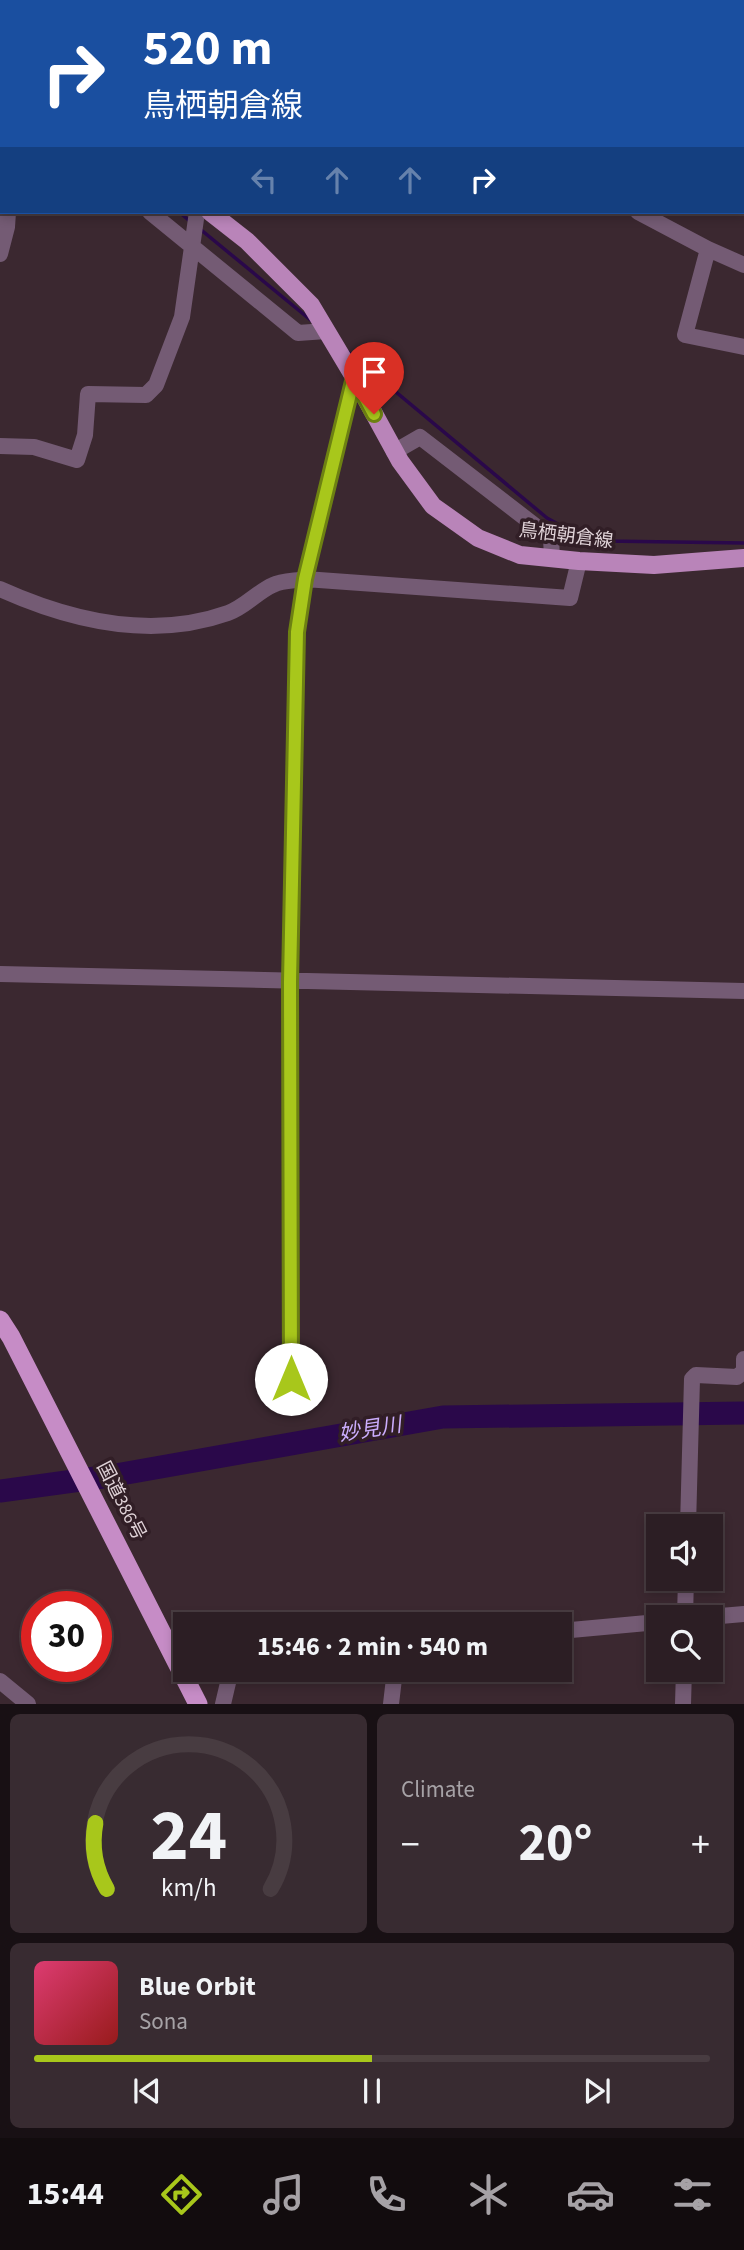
<!DOCTYPE html>
<html lang="en">
<head>
<meta charset="utf-8">
<style>
	body { margin:0; font-family:"Source Sans 3","Noto Sans JP",sans-serif; background:#382b31; color:#f1f3f6; height:100vh; display:flex; flex-direction:column; font-size:26px; white-space:nowrap }
	* { box-sizing:border-box; margin:0 }
	p { font-size:23px; color:#a6a2a6 }
	.icon { flex:none; width:38px; height:38px; fill:none; stroke:currentColor; stroke-width:2; stroke-linecap:round; stroke-linejoin:round }
	.map { position:relative; height:1704px; overflow:hidden }
	.panel { display:flex; flex-direction:column; gap:10px; padding:10px; background:#181014; flex:1 }
	.panel>* { flex:none }
	.hud { position:absolute; left:0px; top:0px; width:746px; height:214px; box-shadow:0 4px 10px #0003,0 0 0 2px #483c41; background:#1a4fa0; color:#fff; overflow:hidden }
	.fabs { position:absolute; left:646px; top:1514px; display:grid; gap:14px }
	.fabs a { display:grid; place-items:center; width:77px; height:77px; border-radius:0px; background:#2c1e24; box-shadow:0 4px 10px #0003,0 0 0 2px #483c41; font-size:35px }
	.speed { position:absolute; left:21px; top:1591px; display:flex; gap:14px; font-size:35px; font-weight:700; text-align:center }
	.speed>* { display:grid; place-content:center; width:91px; height:91px; border-radius:50%; background:#2c1e24; box-shadow:0 4px 10px #0003,0 0 0 2px #483c41; line-height:1 }
	.speed .limit { border:10px solid #d22; background:#fff; color:#111 }
	.pin { position:absolute; display:grid; place-items:center; width:60px; height:60px; color:#fff; margin:-72px -30px; border-radius:50% 50% 50% 0; rotate:-45deg; box-shadow:0 0 7px #0007 }
	.pin .icon { rotate:45deg }
	.me { position:absolute; width:77px; margin:-38px; rotate:0deg; stroke-linejoin:round; filter:drop-shadow(0 0 5px #0008) }
	.turn { display:flex; align-items:center; gap:24px; height:147px; padding:0 28px; font-size:32px }
	.turn .icon { width:91px; height:91px; stroke-width:2.5 }
	.turn b { display:block; font-size:49px; line-height:60px }
	.lanes { display:flex; align-items:center; height:66px; padding:0 28px; background:#0003; justify-content:center; gap:35px; direction:ltr }
	.lanes .off { opacity:.35 }
	.big { font-size:52px; font-weight:700; line-height:1.1 }
	.panel .tile { flex:1; display:flex; flex-direction:column; justify-content:center; gap:10px; min-width:0; padding:0 24px; border-radius:10px; background:#382b31 }
	.panel .dial { align-items:center; gap:0 }
	.dial svg { height:182px; overflow:visible; fill:none; stroke:#483c41; stroke-width:7; stroke-linecap:round; text-anchor:middle }
	.dial text { fill:#f1f3f6; stroke:none }
	.song { display:flex; align-items:center; gap:21px }
	.cover { width:84px; height:84px; border-radius:10px; background:linear-gradient(135deg,hsl(340 70% 55%),hsl(0 70% 35%)) }
	.played { height:7px; border-radius:4px; background:linear-gradient(90deg,#a8c71b 50%,#483c41 50%) }
	.keys { display:flex; justify-content:space-around; direction:ltr }
	.heat { display:flex; justify-content:space-between; align-items:center; font-size:38px; direction:ltr }
	.panel .tiles { flex:1; display:grid; gap:10px; grid-template-columns:1fr 1fr }
	.tile:last-child { grid-column:span 2 }
	.trip { position:absolute; left:173px; top:1612px; width:399px; height:70px; border-radius:0px; background:#2c1e24; box-shadow:0 4px 10px #0003,0 0 0 2px #483c41; font-weight:700; line-height:70px; text-align:center }
	.menu { display:flex; height:112px; justify-content:space-around; align-items:center; background:#120c0e; color:#a6a2a6 }
	.menu .icon { width:49px; height:49px }
	.menu .current { color:#a8c71b }
	.menu b { font-size:32px; color:#f1f3f6 }
	.map>svg:first-child { display:block }
</style>
</head>
<body>
<div class="map">
<svg width="744" height="1704" viewBox="0 0 744 1704">
	<rect width="100%" height="100%" fill="#3b2830"/>
	<g fill="none" stroke-linecap="round" stroke-linejoin="round">
		<path stroke="#2a084a" stroke-width="3.5" d="M0,130H2
			M179,212L191,222
			M200,229L313,322
			M348,352L547,518L574,533L605,541L744,543"/>
		<path stroke="#2a084a" stroke-width="23" d="M0,1491L110,1476L443,1417L744,1413"/>
		<path stroke="#745b74" stroke-width="16" d="M149,0L153,2
			M504,2V0
			M150,212L298,333L326,331
			M638,212L708,249L744,265
			M708,249L685,335L744,347
			M0,254L7,227L8,212
			M0,446L34,447L77,460L85,435L88,394L146,395L156,385L182,317L197,212
			M394,452L420,437L551,538L552,558
			M0,589C71,621 152,640 228,613C245,607 257,592 273,585C282,580 295,581 305,579L570,598L579,561
			M0,974L744,991
			M291,1379L290,982L297,632L305,579L354,377
			M688,1526L692,1379L696,1375L737,1377L744,1371V1359
			M685,1617L686,1578
			M709,1617L744,1614
			M560,1631L658,1622
			M0,1681L28,1704
			M223,1704L231,1670
			M391,1704L395,1670
			M683,1704L684,1670"/>
		<path stroke="#b984b9" stroke-width="18" d="M0,109H2
			M210,212L247,241L311,305L354,377L400,461L433,506L478,538L520,555L579,561L654,565L744,558"/>
		<path stroke="#c68cc6" stroke-width="19" d="M0,1320L11,1337L198,1704"/>
	</g>
	<g fill="none" stroke-linecap="round" stroke-linejoin="round">
		<g stroke="#6d8112" stroke-width="18">
			<path id="route" d="M291,1379L290,982L297,632L305,579L354,377L374,414"/>
		</g>
		<use href="#route" stroke="#a8c71b" stroke-width="12"/>
	</g>
	<g text-anchor="middle" dominant-baseline="central" stroke-width="7" stroke-linejoin="round" paint-order="stroke">
		<g font-size="19" fill="#dfd2d7" stroke="#311e26">
			<text transform="translate(566 536) rotate(7)">鳥栖朝倉線</text>
			<text transform="translate(121 1501) rotate(63)">国道386号</text>
		</g>
		<g font-size="21" font-style="italic" fill="#cbadfd" stroke="#311e26">
			<text transform="translate(370 1429) rotate(-9)">妙見川</text>
		</g>
	</g>
</svg>
<div class="fabs">
<a><svg class="icon" aria-label="sound" viewBox="0 0 24 24"><path d="M4 9h4l5-4v14l-5-4H4zM17 9q2 3 0 6"/></svg></a>
<a><svg class="icon" aria-label="search" viewBox="0 0 24 24"><circle cx="10" cy="10" r="6"/><path d="M15 15l6 6"/></svg></a>
</div>
<div class="speed"><div class="limit">30</div></div>
<div class="pin" style="left:374px;top:414px;background:#d93025"><svg class="icon" aria-label="arrive" viewBox="0 0 24 24"><path d="M6 21V4h12l-3 4 3 4H6"/></svg></div>
<svg class="me" style="left:291px;top:1379px" viewBox="-20 -20 40 40"><circle r="19" fill="#fff"/><path d="M0-13L10 11 0 6-10 11z" fill="#a8c71b"/></svg>
<div class="trip">15:46 · 2 min · 540 m</div>
<div class="hud">
<div class="turn"><svg class="icon" aria-label="right" viewBox="0 0 24 24"><path d="M7 20v-9h11M14 6l5 5-5 5"/></svg><div><b>520 m</b>鳥栖朝倉線</div></div>
<div class="lanes"><svg class="icon off" aria-label="left" viewBox="0 0 24 24"><path d="M17 20v-9H6M10 6l-5 5 5 5"/></svg><svg class="icon off" aria-label="ahead" viewBox="0 0 24 24"><path d="M12 20V5M6 11l6-6 6 6"/></svg><svg class="icon off" aria-label="ahead" viewBox="0 0 24 24"><path d="M12 20V5M6 11l6-6 6 6"/></svg><svg class="icon" aria-label="right" viewBox="0 0 24 24"><path d="M7 20v-9h11M14 6l5 5-5 5"/></svg></div>
</div>
</div>
<section class="panel">
<div class="tiles">
<div class="tile dial"><svg viewBox="0 0 100 80">
<path d="M14 69A42 42 0 1 1 86 69"/>
<path d="M14 69A42 42 0 0 1 9 40" stroke="#a8c71b"/>
<text x="50" y="56" font-size="32" font-weight="700">24</text>
<text x="50" y="72" font-size="11">km/h</text>
</svg></div>
<div class="tile"><p>Climate</p>
<div class="heat"><a>−</a><b class="big">20°</b><a>+</a></div>
</div>
<div class="tile">
<div class="song"><i class="cover"></i><div><b>Blue Orbit</b><p>Sona</p></div></div>
<div class="played"></div>
<div class="keys"><svg class="icon" aria-label="previous" viewBox="0 0 24 24"><path d="M18 5L8 12l10 7zM5 5v14"/></svg><svg class="icon" aria-label="pause" viewBox="0 0 24 24"><path d="M8 5v14M16 5v14"/></svg><svg class="icon" aria-label="next" viewBox="0 0 24 24"><path d="M6 5l10 7-10 7zM19 5v14"/></svg></div>
</div>
</div>
</section>
<nav class="menu">
<b>15:44</b>
<svg class="icon current" aria-label="directions" viewBox="0 0 24 24"><path d="M12 3l9 9-9 9-9-9zM9 14v-3h6M13 9l2 2-2 2"/></svg>
<svg class="icon" aria-label="music" viewBox="0 0 24 24"><path d="M9 18V5l10-2v13"/><circle cx="6" cy="18" r="3"/><circle cx="16" cy="16" r="3"/></svg>
<svg class="icon" aria-label="phone" viewBox="0 0 24 24"><path d="M5 4h4l2 5-3 2q2 4 5 5l2-3 5 2v4C11 20 4 13 5 4z"/></svg>
<svg class="icon" aria-label="climate" viewBox="0 0 24 24"><path d="M12 3v18M4 7l16 10M4 17L20 7"/></svg>
<svg class="icon" aria-label="car" viewBox="0 0 24 24"><path d="M5 17H2v-5l4-1 3-4h7l3 4 3 1v5h-3M9 17h6M6 11h13"/><circle cx="7" cy="17" r="2"/><circle cx="17" cy="17" r="2"/></svg>
<svg class="icon" aria-label="filters" viewBox="0 0 24 24"><path d="M4 7h16M4 17h16"/><circle cx="9" cy="7" r="2"/><circle cx="15" cy="17" r="2"/></svg>
</nav>
</body>
</html>
